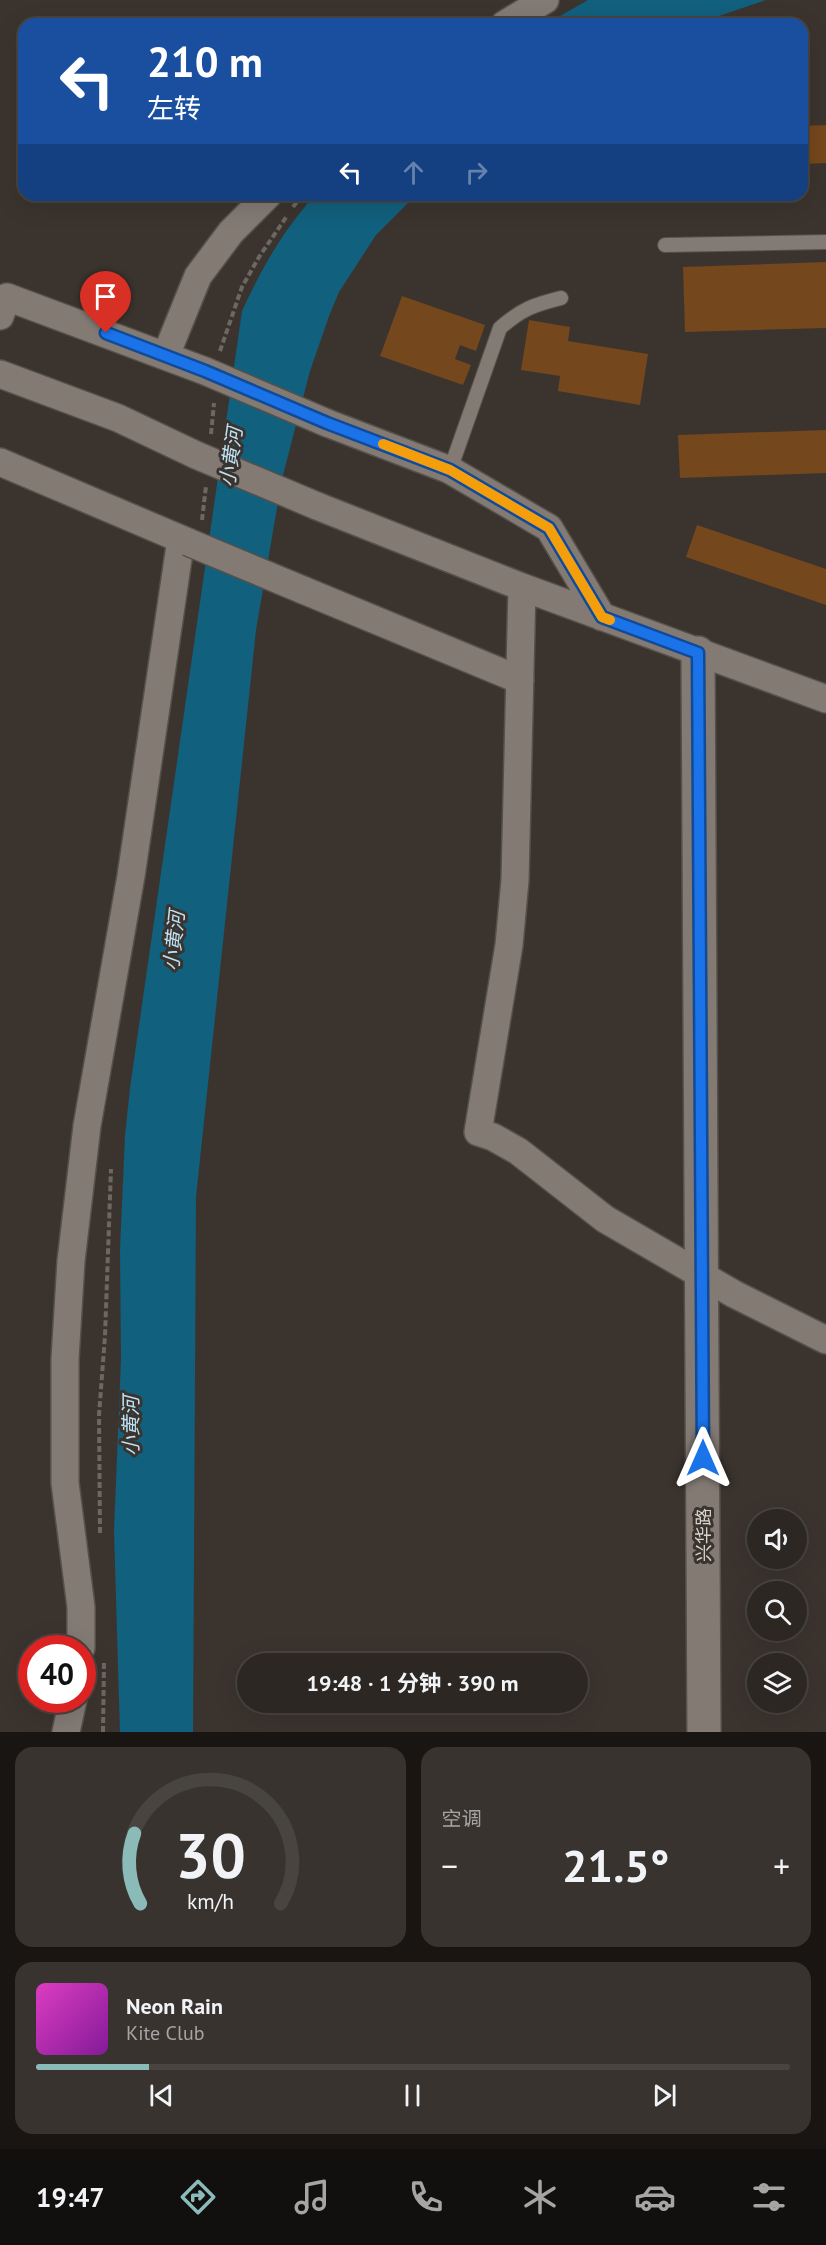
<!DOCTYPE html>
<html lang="zh">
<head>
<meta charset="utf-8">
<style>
	body { margin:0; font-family:"PT Sans","Noto Sans SC",sans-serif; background:#38332f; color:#f1f3f6; height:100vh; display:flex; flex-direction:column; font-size:22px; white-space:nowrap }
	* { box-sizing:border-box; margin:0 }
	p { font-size:20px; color:#a6a5a5 }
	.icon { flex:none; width:33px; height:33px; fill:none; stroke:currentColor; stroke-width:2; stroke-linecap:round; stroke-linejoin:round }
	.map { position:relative; height:1732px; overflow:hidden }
	.drawer { display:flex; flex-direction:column; gap:15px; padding:15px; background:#181513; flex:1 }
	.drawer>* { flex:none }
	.guide { position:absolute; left:18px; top:18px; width:790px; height:183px; border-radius:18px; box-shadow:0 6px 24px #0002,0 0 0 2px #484440; background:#1a4fa0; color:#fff; overflow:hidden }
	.controls { position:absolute; left:747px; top:1509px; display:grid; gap:12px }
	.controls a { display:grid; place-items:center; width:60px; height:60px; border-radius:50%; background:#2c2722; box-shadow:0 6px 24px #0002,0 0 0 2px #484440; font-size:30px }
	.speed { position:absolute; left:18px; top:1635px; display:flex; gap:12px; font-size:30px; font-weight:700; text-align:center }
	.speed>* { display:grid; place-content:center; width:78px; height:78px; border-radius:50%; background:#2c2722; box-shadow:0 6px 24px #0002,0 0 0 2px #484440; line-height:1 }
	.speed .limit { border:9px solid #d22; background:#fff; color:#111 }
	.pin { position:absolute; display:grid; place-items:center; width:51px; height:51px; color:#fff; margin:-62px -26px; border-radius:50% 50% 50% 0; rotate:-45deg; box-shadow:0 0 6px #0007 }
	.pin .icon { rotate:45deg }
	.me { position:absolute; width:66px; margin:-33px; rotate:0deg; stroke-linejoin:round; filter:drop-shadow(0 0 4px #0008) }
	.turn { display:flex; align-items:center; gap:21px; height:126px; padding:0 30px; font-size:27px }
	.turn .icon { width:78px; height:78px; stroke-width:2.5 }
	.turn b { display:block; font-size:42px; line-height:51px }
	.lanes { display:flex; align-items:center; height:57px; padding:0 30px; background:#0003; justify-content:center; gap:30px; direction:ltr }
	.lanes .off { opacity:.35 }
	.big { font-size:45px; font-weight:700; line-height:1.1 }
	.drawer .widget { flex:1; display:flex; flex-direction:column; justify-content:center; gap:9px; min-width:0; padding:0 21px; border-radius:18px; background:#38332f }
	.drawer .dial { align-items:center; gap:0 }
	.dial svg { height:156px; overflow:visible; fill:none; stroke:#484440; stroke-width:7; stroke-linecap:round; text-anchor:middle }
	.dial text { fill:#f1f3f6; stroke:none }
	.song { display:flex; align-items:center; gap:18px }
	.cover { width:72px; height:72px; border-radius:9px; background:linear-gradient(135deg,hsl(310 70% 55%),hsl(290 70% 35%)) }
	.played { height:6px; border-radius:3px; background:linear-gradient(90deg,#8bbbb9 15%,#484440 15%) }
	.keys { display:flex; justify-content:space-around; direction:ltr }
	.heat { display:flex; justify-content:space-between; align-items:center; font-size:33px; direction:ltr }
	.drawer .tiles { flex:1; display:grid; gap:15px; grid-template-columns:1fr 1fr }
	.widget:last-child { grid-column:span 2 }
	.trip { position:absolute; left:237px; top:1653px; width:351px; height:60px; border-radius:30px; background:#2c2722; box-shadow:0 6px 24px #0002,0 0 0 2px #484440; font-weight:700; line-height:60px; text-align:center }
	.tabs { display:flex; height:96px; justify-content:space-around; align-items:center; background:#12100e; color:#a6a5a5 }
	.tabs .icon { width:42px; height:42px }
	.tabs .on { color:#8bbbb9 }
	.tabs b { font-size:27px; color:#f1f3f6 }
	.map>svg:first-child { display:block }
</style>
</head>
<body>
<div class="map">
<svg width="826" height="1732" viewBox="0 0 826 1732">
	<rect width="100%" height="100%" fill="#3b342e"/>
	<path fill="#11607e" d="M588,0H766L695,24H546Z
		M315,195H416L376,235L339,292L329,316L310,371L282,479L256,630L196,1197L193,1732H120L114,1531L121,1359L120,1249L125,1136L130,1088L242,311C261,269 284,229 315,195Z"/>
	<path fill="#75471c" d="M826,125V163L802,164V126Z
		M826,262V328L685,332L683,267Z
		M402,296L485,325L476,351L460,345L455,359L471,365L463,385L380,356Z
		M529,320L570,327L568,341L648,354L640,405L558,391L560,376L521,370Z
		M826,430V473L680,478L678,435Z
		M697,525L826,569V605L686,557Z"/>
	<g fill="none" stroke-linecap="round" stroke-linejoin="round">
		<g stroke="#55504a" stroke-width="16">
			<path id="lane" d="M665,245L826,242
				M450,470L500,328C522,309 533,305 561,298"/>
		</g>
		<g stroke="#55504a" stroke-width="30">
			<path id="street" d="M505,24L545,0
				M0,316L7,297L205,371
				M166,355L198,276L231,232L268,195
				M0,374L118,418L196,455
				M327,423L450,470L549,528L602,617
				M0,462L188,542
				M317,506L522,587L826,699
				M522,587L515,880L509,945L478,1132L493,1137L518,1151L605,1219L734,1294L826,1340
				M303,590L520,680
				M81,1648V1607L65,1483V1359L71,1261L87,1126L131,876L181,539
				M66,1732L73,1700"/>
		</g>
		<g stroke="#55504a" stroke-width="36">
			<path id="secondary" d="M698,653L704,1732"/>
		</g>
		<path stroke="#6d6762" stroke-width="4" stroke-dasharray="6 3" stroke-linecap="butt" d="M293,207L302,195
			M220,351L242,287L259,257L287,216
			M211,434L214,403
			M202,520L206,486
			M100,1533L99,1415L105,1336L111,1169
			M103,1732L104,1661"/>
		<use href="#lane" stroke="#837a74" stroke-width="14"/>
		<use href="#street" stroke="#837a74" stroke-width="27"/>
		<use href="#secondary" stroke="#837a74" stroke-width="33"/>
		<g stroke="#55504a" stroke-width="30" stroke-linecap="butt">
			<path id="street-bridge" d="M205,371L327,423
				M196,455L317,506
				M188,542L303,590"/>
		</g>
		<use href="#street-bridge" stroke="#837a74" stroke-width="27"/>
	</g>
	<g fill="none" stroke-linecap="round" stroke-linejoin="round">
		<g stroke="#114b97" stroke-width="15">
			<path id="route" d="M106,333L205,371L327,423L450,470L549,528L602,617L698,653L703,1458"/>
		</g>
		<use href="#route" stroke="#1a73e8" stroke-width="10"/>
		<path stroke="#f59e0b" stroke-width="10" d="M383,444L450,470L549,528L602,617L610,620"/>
	</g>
	<g text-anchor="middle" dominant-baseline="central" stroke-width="6" stroke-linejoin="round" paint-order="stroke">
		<g font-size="18" fill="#d8d4d0" stroke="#3b342e">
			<text transform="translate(703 1535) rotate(-90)">兴华路</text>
		</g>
		<g font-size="20" font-style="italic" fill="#bde2f5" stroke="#3b342e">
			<text transform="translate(231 457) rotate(-82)">小黄河</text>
			<text transform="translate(174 941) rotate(-84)">小黄河</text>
			<text transform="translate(131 1426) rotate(-90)">小黄河</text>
		</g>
	</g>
</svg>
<div class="controls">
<a><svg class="icon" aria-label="sound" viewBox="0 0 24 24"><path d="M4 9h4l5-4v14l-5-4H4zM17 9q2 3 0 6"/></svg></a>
<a><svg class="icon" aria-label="search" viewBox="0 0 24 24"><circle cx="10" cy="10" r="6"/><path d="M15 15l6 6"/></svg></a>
<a><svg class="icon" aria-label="layers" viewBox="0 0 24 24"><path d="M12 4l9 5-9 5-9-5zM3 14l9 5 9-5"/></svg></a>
</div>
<div class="speed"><div class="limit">40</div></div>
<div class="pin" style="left:106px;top:333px;background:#d93025"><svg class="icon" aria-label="arrive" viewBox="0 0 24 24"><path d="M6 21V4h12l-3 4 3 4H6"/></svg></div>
<svg class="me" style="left:703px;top:1458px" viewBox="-20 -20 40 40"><path d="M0-17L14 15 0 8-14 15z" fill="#1a73e8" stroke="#fff" stroke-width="4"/></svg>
<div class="trip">19:48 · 1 分钟 · 390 m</div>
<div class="guide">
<div class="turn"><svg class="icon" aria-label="left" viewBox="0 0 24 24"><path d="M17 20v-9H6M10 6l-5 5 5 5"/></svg><div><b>210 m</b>左转</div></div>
<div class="lanes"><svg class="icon" aria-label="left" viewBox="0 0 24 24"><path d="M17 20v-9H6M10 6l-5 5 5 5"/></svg><svg class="icon off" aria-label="ahead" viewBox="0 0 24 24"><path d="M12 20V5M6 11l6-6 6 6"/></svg><svg class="icon off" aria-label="right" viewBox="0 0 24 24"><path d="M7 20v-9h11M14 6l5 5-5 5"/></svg></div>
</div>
</div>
<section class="drawer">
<div class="tiles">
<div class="widget dial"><svg viewBox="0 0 100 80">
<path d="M14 69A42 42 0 1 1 86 69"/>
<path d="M14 69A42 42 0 0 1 11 33" stroke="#8bbbb9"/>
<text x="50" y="56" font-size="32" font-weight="700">30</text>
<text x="50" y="72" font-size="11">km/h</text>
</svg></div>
<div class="widget"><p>空调</p>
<div class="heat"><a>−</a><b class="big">21.5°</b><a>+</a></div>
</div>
<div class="widget">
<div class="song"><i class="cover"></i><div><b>Neon Rain</b><p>Kite Club</p></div></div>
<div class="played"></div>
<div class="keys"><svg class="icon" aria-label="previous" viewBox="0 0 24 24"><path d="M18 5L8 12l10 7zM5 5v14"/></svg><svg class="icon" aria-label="pause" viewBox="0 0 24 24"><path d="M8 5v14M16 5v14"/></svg><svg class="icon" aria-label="next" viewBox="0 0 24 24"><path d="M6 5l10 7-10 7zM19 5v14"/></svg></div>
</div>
</div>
</section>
<nav class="tabs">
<b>19:47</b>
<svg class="icon on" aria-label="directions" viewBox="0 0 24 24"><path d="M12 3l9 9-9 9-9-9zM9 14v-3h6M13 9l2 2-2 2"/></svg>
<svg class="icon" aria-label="music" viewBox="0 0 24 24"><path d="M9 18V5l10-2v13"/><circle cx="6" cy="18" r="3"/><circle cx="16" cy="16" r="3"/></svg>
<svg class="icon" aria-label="phone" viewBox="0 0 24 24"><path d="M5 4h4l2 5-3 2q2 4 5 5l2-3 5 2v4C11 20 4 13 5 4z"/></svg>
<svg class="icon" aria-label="climate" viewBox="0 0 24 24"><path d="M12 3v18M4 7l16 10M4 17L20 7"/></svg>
<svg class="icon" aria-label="car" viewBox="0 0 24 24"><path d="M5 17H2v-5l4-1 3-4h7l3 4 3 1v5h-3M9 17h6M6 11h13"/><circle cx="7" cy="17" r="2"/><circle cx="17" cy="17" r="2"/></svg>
<svg class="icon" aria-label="filters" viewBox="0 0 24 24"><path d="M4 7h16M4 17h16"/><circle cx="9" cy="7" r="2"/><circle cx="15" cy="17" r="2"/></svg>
</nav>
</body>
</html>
